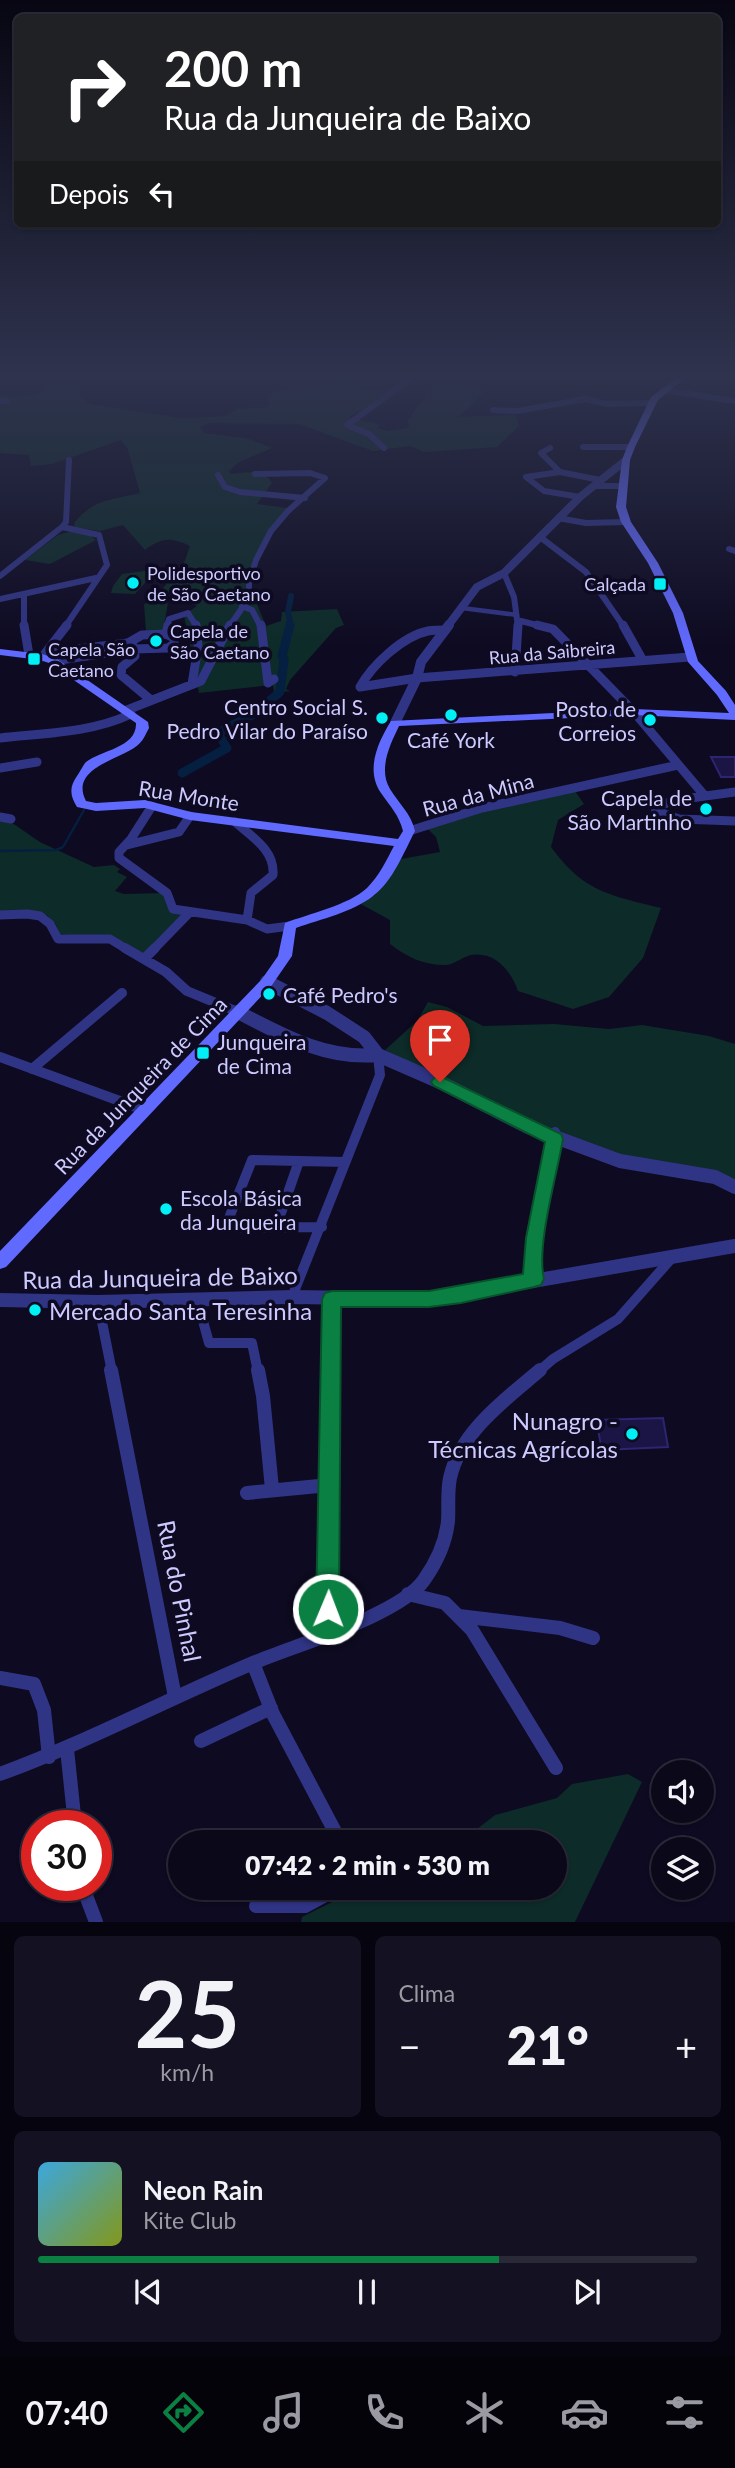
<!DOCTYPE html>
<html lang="pt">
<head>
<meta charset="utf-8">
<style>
	body { margin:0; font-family:Lato,sans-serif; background:#131122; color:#f1f3f6; height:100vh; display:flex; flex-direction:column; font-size:26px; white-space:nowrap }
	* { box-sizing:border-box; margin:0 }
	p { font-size:23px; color:#999aa2 }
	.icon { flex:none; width:38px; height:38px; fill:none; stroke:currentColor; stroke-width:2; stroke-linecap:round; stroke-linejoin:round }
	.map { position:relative; height:1922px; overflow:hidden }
	.side { display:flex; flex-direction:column; gap:14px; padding:14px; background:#06040e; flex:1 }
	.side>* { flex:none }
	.banner { position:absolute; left:14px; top:14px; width:707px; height:214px; border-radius:10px; box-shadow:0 2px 5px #0004,0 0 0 2px #2a2938; background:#202124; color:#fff; overflow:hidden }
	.tools { position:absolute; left:651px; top:1760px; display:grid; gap:14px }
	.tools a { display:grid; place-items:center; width:63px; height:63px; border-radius:50%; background:#0a0819; box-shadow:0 2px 5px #0004,0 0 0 2px #2a2938; font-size:35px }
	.speed { position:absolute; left:21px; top:1810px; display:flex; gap:14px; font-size:35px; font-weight:700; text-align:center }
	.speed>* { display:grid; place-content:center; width:91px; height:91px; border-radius:50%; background:#0a0819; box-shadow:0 2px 5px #0004,0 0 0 2px #2a2938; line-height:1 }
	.speed .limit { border:10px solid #d22; background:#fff; color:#111 }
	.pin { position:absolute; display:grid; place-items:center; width:60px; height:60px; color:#fff; margin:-72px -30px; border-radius:50% 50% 50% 0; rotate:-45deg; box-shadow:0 0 7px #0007 }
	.pin .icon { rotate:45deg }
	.me { position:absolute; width:77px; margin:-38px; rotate:1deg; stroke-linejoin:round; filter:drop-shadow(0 0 5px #0008) }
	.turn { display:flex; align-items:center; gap:24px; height:147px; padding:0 35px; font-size:32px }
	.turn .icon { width:91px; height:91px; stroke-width:2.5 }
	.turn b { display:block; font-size:49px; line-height:60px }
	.then { display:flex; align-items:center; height:66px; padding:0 35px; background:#0003; gap:14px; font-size:26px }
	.big { font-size:52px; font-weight:800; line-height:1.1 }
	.side .widget { flex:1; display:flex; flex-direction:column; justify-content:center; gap:10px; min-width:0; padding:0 24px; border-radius:10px; background:#131122 }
	.side .dial { align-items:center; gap:0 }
	.dial b { font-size:91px; line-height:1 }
	.song { display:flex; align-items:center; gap:21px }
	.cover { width:84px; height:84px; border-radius:10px; background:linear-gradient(135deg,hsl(200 70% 55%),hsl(70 70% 35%)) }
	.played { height:7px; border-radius:4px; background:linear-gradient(90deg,#0b8043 70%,#2a2938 70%) }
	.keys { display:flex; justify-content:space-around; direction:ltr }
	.heat { display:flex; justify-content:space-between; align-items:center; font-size:38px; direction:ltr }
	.side .tiles { flex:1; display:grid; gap:14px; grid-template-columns:1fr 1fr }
	.widget:last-child { grid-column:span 2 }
	.trip { position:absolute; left:168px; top:1830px; width:399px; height:70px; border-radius:35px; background:#0a0819; box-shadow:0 2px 5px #0004,0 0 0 2px #2a2938; font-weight:800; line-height:70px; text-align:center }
	.tabs { display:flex; height:112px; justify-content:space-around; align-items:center; background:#04030a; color:#999aa2 }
	.tabs .icon { width:49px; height:49px }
	.tabs .current { color:#0b8043 }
	.tabs b { font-size:32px; color:#f1f3f6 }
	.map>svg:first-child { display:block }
</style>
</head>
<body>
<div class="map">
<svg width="735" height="1922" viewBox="0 0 735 1922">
	<rect width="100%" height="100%" fill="#0d0a21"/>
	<path fill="#0d2b28" d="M56,379H89L83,382L79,396L90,404L180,418L213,417L227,415L237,409L269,407L268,397L276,391L287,389L322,388L335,379H361L358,385L360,389L392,391L348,418L380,424L377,428L387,431L409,428L408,420C414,413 427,391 431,389C443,380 472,388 486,391L458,417L516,415L519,426L497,447L424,452L410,446L373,451L299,424L209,423L200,427L204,433L249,439L272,448L239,462L229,471L231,474C246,472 264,469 272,483L257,504L288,508C264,541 257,558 249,598L255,599L266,626L281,621L282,612L337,609L344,625L336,628L290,680L286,689L290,691L274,693L273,685L199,693L184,615L197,606L160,592L184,563L190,546C172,537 161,537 145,550L123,525L100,531L75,527L74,523C94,498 113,500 140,493L127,447L121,440L52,464L31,466L29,455L0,453V395C18,398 47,397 56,379Z
		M69,532L89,534L96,540L50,564L25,560L58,535Z
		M144,571L151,572L152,575L135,594L111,593L113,586L122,574Z
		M156,601L168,602L163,632H146L144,604Z
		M573,788L584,804L558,820L551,847C584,892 609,895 661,908L643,958L609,997L573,1009L518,991C511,971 495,951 471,955C462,957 454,965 445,965C423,965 407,957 390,944V920L357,902L375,895L401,859L440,852L436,837L426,827Z
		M0,819L8,820L40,842L94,867L114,865L120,869L117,872L127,877L115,891L124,894L163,893L169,910L185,913L144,955L112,938L59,934L56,925L47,915L0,914Z
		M428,1002L447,1007L483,1026L554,1024L609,1029L642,1025L709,1036L735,1044V1182L623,1159L511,1117L385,1050L417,1021Z
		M628,1774L642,1782L575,1922H301L302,1917L360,1888H555V1843H459L495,1815L557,1798L572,1784Z"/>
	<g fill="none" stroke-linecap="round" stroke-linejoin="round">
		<path stroke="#041f40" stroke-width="2.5" d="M0,851L56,850L63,847L84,810"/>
		<path stroke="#041f40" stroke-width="6" d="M291,627L288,612L291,596"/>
		<path stroke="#041f40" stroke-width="9" d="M182,773L227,748L219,735L221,731L254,714L280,692L284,660L282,656L290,625"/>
	</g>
	<path fill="#1a1544" stroke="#2d2472" stroke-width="2" d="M711,757H735V777H721Z
		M663,1418L668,1447L602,1450L596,1420Z"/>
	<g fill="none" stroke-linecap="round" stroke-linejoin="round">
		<path stroke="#303485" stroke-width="4.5" d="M462,608L517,615"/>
		<path stroke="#303485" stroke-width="6" d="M663,390L735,401
			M0,401H7
			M493,410L517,411L585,399L608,404L652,403
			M583,447H631
			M384,448L369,434L347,425L410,379
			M550,448L541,453L560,472L600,480
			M560,472L526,477L544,491L580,497
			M218,475L225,487L240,492L305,498
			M594,486H623
			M558,518L586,523L626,522
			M62,527L66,522L69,460
			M62,527L99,535L107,565L65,627
			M540,537L586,572L624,627
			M729,549L735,551
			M504,573L514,597L518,627
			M0,576L62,527
			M24,595V627
			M0,599L96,578
			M242,606L252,610L261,627
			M521,621L544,627
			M167,627L169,619L188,613L197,627
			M229,627L249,598V583L256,560L271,531L288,511L325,478L310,473L255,474"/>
		<path stroke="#303485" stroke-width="9" d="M24,625L29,655
			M261,625L268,683L274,679
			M537,625L553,629L634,712L704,795
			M623,625L642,659
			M445,630C440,630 434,630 428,631C403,636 372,665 360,687L417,678L690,657
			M166,634L168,625
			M133,645L135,656L122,667L121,675L151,700
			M43,656L67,625
			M42,657L51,652L128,643L142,635L166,634L174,638V644L168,648L134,649L53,661
			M515,672L518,625
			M192,684L198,647L196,625
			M127,710L201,681L230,625
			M0,738C44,733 91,733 131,714
			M0,768L37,762
			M735,792L676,800L655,807L656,811L679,819L735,821
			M152,806L131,839L119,852V858L167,893L173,909L247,920L267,929L290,926
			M0,817L11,819
			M235,822C252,837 275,850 273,875L251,893L247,920
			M409,831L482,808L678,765
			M127,845L179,832L190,816
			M0,915L27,914L40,916L50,924L58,939H110L128,950
			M153,950L190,912"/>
		<path stroke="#303485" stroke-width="10" d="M125,948L166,972L187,991L238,1012
			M145,958L155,948
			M0,1057L144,1110
			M32,1069L122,993
			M281,1213L299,1161
			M322,1227L230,1228L227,1223L252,1160L345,1162
			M534,1279C528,1229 547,1181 555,1132
			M292,1297L380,1075L378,1055
			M197,1299L209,1343H252L258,1372
			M98,1302L112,1372
			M331,1372L332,1299
			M538,1372L553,1359L618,1319L671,1259"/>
		<path stroke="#303485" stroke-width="14" d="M111,1370L175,1697
			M258,1370L263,1396L272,1489
			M247,1493L329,1485
			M408,1594L445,1603L472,1630L556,1768
			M459,1616L560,1628L593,1638
			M327,1634L331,1370
			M253,1663L273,1714L341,1843
			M0,1678L34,1684L44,1710L49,1757
			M201,1741L271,1708
			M67,1749L75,1825
			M0,1774C87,1742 168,1699 253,1663C295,1645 400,1615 424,1580C436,1563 446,1541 448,1521C449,1507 447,1493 450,1478C460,1432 506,1399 540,1370
			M82,1885L96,1922
			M256,1906H305L338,1888"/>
		<path stroke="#303485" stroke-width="8" d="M447,627L477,587L504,573L580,497L626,460"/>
		<path stroke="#303485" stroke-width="10" d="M395,723L417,678L421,662L449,625"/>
		<path stroke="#303485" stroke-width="14" d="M267,982L327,1013L364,1037L378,1055L440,1082L528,1127L620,1161L715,1177L735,1187
			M238,1012C282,1035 326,1060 378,1055
			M0,1300L98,1302L292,1297L429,1299L735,1246"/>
		<path fill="#616aff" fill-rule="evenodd" d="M675,379H684L658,400L635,447L630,460L626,507L631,522L658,563L683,613L698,661L726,691L735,705V720L634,715L399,726C390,745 378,769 390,789C399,804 411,813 415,831C404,852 393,881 373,896C353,912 321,919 296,928L292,956L272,985L6,1267L0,1269V1251L262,979L278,956L285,923C308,914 349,905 367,888C379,876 386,861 394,846L190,820L145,808L96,811L77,807C70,796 69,787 77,776C80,772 83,765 86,762C101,750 137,748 136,723L49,663L40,660L0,655V649L42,654L57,659L148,722L149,728C146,733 144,739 140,743C126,759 68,766 86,801L96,803L145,800L191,812L398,839L403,831C399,815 390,806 381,793C365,770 378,742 391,721L634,709L729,713L717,695L688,662L673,613L648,563L621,522L616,507L622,460L627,447L651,397Z"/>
	</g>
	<linearGradient id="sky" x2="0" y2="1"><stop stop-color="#070612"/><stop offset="0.58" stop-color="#2f334e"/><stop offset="1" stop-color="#2f334e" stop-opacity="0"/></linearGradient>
	<rect width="735" height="648" fill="url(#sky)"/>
	<path fill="#0b8043" stroke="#07532c" stroke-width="2" d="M440,1076L561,1134L563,1139C557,1175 536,1245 544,1279L541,1285L534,1287L461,1303L429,1307H341L339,1609L336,1617L328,1620L320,1617L316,1609L322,1299L325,1293L332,1291H429L523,1274L526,1238L545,1142L434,1086L431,1082L434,1078Z"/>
	<g fill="#00f0f5" stroke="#0d0a21" stroke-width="2.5">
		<circle cx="133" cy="583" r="7"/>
		<rect x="653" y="577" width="14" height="14" rx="3.5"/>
		<circle cx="156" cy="641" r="7"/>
		<rect x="27" y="652" width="14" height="14" rx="3.5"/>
		<circle cx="451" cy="715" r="7"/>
		<circle cx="382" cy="718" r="7"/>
		<circle cx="650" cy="720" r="7"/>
		<circle cx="706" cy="809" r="7"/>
		<circle cx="269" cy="994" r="7"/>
		<rect x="196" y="1046" width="14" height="14" rx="3.5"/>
		<circle cx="166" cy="1209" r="7"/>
		<circle cx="35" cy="1310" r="7"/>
		<circle cx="632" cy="1434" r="7"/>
	</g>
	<g text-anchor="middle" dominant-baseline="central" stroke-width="7" stroke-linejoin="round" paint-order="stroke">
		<g font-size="18" fill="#cccaff" stroke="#0d0a21" text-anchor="start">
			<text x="147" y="573">Polidesportivo<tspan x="147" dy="21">de São Caetano</tspan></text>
			<text x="646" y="584" text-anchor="end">Calçada</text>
			<text x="170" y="631">Capela de<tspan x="170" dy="21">São Caetano</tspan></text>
			<text x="48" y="649">Capela São<tspan x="48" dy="21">Caetano</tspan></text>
		</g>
		<g font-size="18" fill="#cccaff" stroke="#0d0a21">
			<text transform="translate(552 652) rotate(-5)">Rua da Saibreira</text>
		</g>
		<g font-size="21" fill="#cccaff" stroke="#0d0a21" text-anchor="end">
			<text x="368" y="706">Centro Social S.<tspan x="368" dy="24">Pedro Vilar do Paraíso</tspan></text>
			<text x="636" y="708">Posto de<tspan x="636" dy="24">Correios</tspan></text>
			<text x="451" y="739" text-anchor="middle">Café York</text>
			<text x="692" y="797">Capela de<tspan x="692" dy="24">São Martinho</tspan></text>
			<text x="283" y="994" text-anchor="start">Café Pedro's</text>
			<text x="217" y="1041" text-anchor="start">Junqueira<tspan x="217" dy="24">de Cima</tspan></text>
			<text x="180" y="1197" text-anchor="start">Escola Básica<tspan x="180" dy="24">da Junqueira</tspan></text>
		</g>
		<g font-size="21" fill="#cccaff" stroke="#0d0a21">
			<text transform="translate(478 794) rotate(-15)">Rua da Mina</text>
			<text transform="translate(189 795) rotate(9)">Rua Monte</text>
			<text transform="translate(140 1085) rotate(-46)">Rua da Junqueira de Cima</text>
		</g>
		<g font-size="24" fill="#cccaff" stroke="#0d0a21">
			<text transform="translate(160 1277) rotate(-1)">Rua da Junqueira de Baixo</text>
			<text transform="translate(180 1591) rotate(79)">Rua do Pinhal</text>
		</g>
		<g font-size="24" fill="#cccaff" stroke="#0d0a21" text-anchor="start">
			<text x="49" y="1310">Mercado Santa Teresinha</text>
			<text x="618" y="1420" text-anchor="end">Nunagro -<tspan x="618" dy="28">Técnicas Agrícolas</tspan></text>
		</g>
	</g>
</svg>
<div class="tools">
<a><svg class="icon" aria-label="sound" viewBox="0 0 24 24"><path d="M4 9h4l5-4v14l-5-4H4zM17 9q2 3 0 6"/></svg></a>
<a><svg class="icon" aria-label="layers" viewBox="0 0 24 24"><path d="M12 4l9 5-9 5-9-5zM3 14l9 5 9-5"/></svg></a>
</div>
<div class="speed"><div class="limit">30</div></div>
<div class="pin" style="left:440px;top:1082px;background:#d93025"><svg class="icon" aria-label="arrive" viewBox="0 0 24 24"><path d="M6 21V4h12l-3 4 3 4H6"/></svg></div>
<svg class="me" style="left:328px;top:1609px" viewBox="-20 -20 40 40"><circle r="17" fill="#0b8043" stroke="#fff" stroke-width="3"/><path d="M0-11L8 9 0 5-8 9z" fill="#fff"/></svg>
<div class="trip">07:42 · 2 min · 530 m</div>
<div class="banner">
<div class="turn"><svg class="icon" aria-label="right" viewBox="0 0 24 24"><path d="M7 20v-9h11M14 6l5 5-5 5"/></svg><div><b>200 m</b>Rua da Junqueira de Baixo</div></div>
<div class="then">Depois<svg class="icon" aria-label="left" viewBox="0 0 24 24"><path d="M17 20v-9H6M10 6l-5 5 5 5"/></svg></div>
</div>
</div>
<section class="side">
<div class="tiles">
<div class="widget dial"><b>25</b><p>km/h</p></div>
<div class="widget"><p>Clima</p>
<div class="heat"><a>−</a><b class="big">21°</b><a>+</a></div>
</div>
<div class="widget">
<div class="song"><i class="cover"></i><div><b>Neon Rain</b><p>Kite Club</p></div></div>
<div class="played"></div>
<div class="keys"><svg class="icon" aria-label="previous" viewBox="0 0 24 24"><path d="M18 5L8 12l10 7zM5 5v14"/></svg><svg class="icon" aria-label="pause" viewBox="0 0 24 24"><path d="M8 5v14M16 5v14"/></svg><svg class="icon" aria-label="next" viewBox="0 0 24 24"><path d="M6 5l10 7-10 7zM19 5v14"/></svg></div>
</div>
</div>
</section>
<nav class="tabs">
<b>07:40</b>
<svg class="icon current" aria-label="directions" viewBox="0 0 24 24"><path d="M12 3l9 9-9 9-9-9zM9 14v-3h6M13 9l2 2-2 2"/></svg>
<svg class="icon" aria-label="music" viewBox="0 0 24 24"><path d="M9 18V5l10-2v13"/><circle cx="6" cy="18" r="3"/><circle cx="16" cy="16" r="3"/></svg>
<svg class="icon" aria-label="phone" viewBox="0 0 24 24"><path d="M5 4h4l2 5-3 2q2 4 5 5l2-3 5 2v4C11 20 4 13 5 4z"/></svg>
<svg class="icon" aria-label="climate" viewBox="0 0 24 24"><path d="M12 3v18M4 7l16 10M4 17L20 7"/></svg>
<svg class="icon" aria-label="car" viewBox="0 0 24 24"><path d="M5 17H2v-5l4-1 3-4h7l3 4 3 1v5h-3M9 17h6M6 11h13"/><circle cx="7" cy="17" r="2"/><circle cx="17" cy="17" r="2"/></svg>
<svg class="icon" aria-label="filters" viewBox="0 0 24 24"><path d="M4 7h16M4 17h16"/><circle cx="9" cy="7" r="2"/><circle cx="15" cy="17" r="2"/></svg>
</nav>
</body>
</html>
